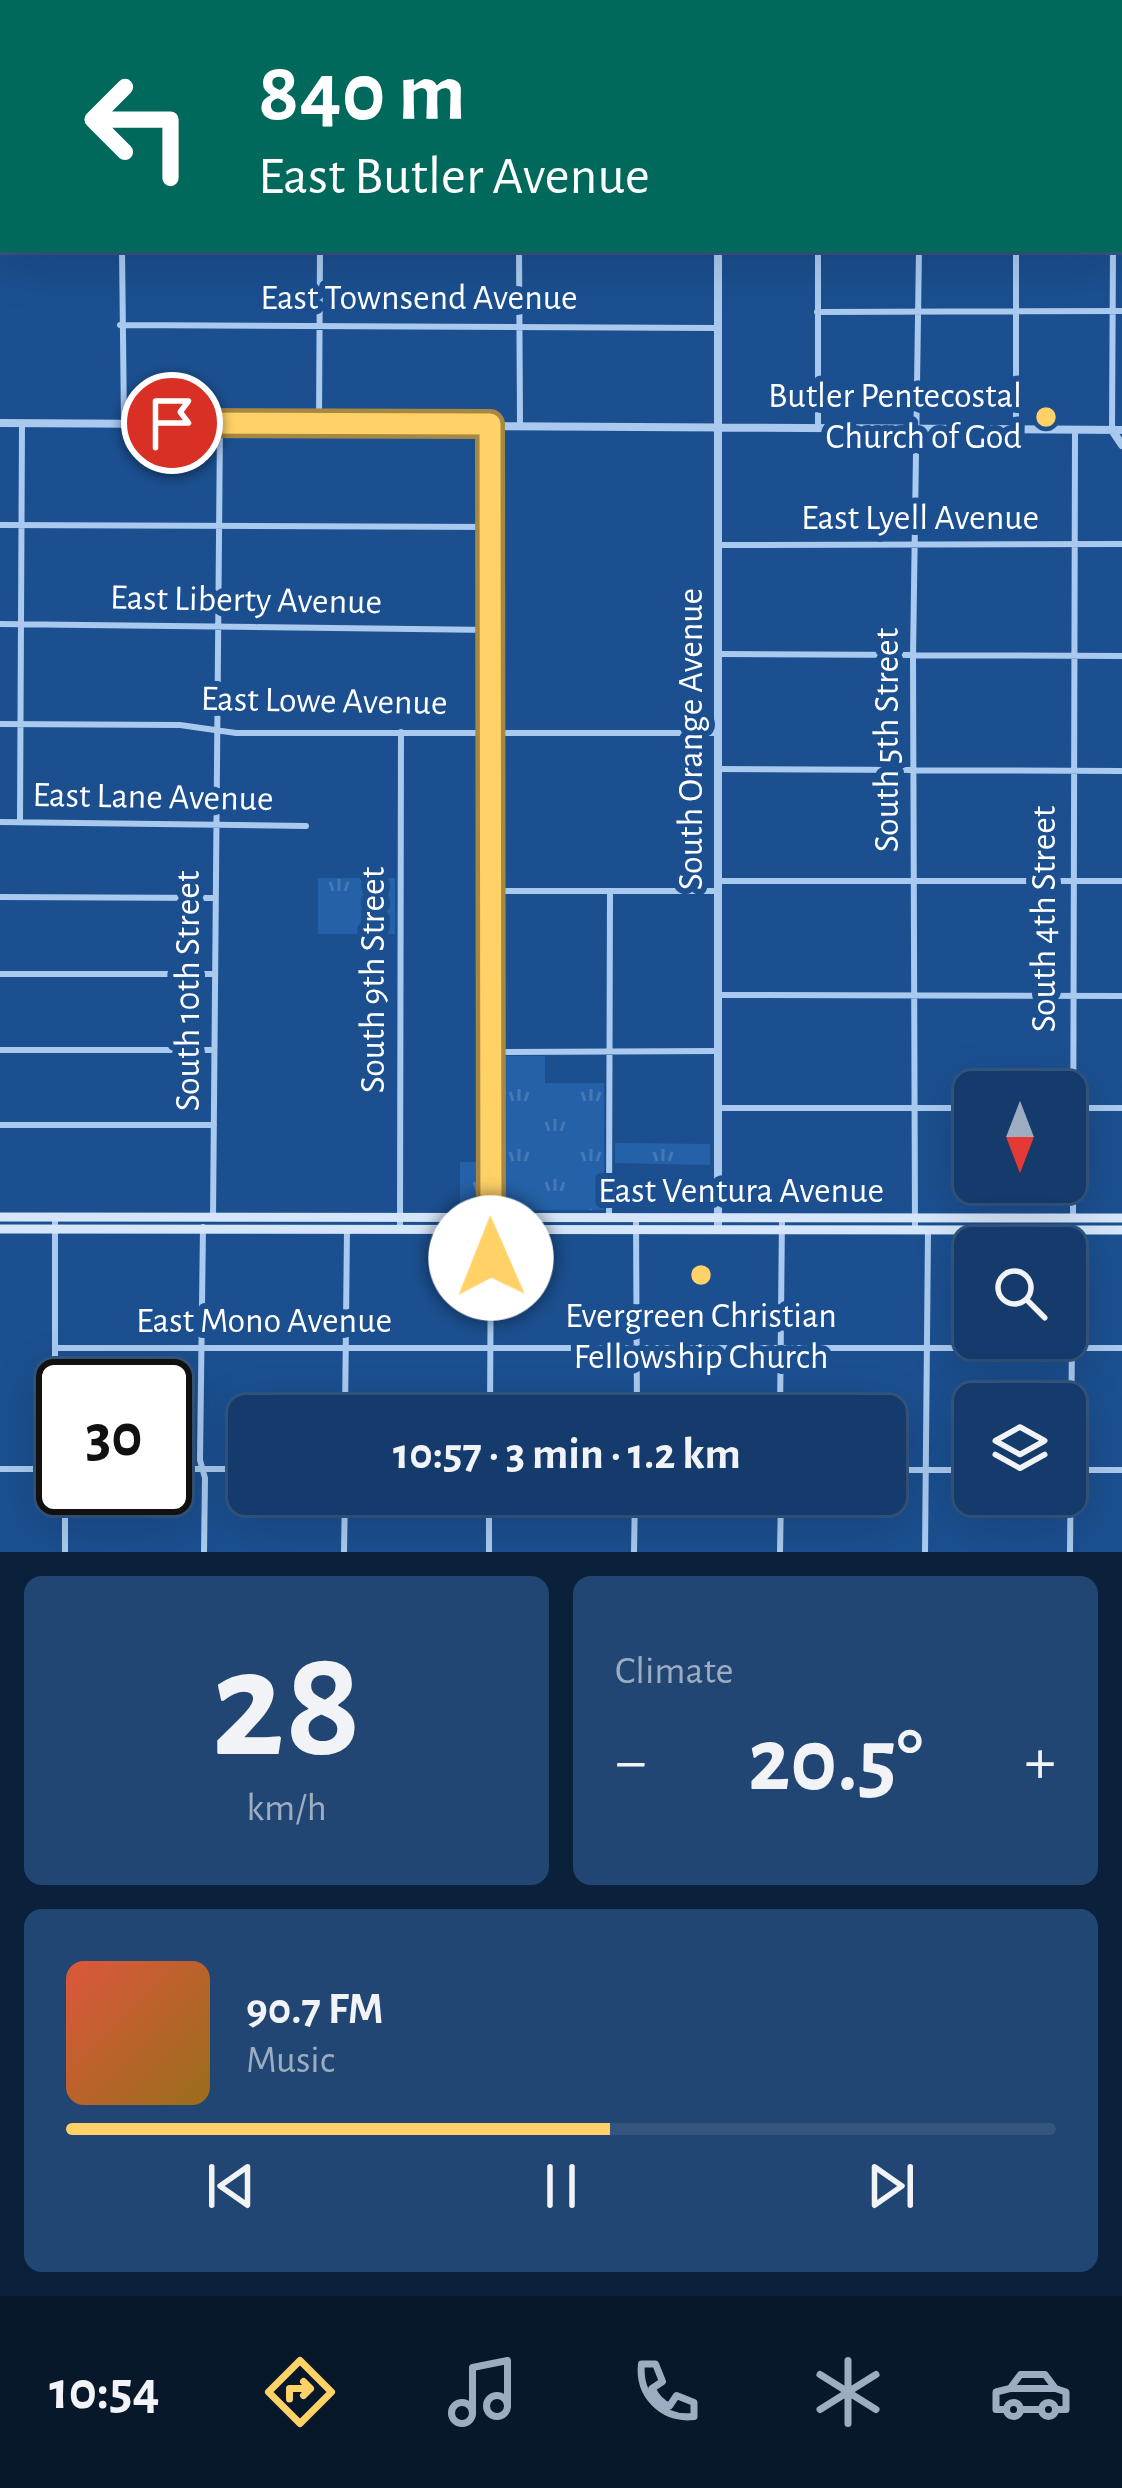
<!DOCTYPE html>
<html lang="en">
<head>
<meta charset="utf-8">
<style>
	body { margin:0; font-family:"Alegreya Sans",sans-serif; background:#214673; color:#f1f3f6; height:100vh; display:flex; flex-direction:column; font-size:45px; white-space:nowrap }
	* { box-sizing:border-box; margin:0 }
	p { font-size:39px; color:#9dadc1 }
	.icon { flex:none; width:66px; height:66px; fill:none; stroke:currentColor; stroke-width:2; stroke-linecap:round; stroke-linejoin:round }
	.map { position:relative; height:1552px; overflow:hidden }
	.sheet { display:flex; flex-direction:column; gap:24px; padding:24px; background:#0b203b; flex:1 }
	.sheet>* { flex:none }
	.hud { position:absolute; left:0px; top:0px; width:1122px; height:252px; box-shadow:0 12px 48px #0002,0 0 0 3px #33557e; background:#00695c; color:#fff; overflow:hidden }
	.needle { width:78px; rotate:180deg }
	.fabs { position:absolute; left:954px; top:1071px; display:grid; gap:24px }
	.fabs a { display:grid; place-items:center; width:132px; height:132px; border-radius:18px; background:#143b6b; box-shadow:0 12px 48px #0002,0 0 0 3px #33557e; font-size:60px }
	.speed { position:absolute; left:36px; top:1359px; display:flex; gap:24px; font-size:60px; font-weight:700; text-align:center }
	.speed>* { display:grid; place-content:center; width:156px; height:156px; border-radius:50%; background:#143b6b; box-shadow:0 12px 48px #0002,0 0 0 3px #33557e; line-height:1 }
	.speed .limit { border:6px solid #111; border-radius:18px; background:#fff; color:#111 }
	.pin { position:absolute; display:grid; place-items:center; width:102px; height:102px; color:#fff; margin:-51px; border:6px solid #fff; border-radius:50%; box-shadow:0 3px 12px #0007 }
	.me { position:absolute; width:132px; margin:-66px; rotate:359deg; stroke-linejoin:round; filter:drop-shadow(0 0 9px #0008) }
	.turn { display:flex; align-items:center; gap:42px; height:252px; padding:0 60px; font-size:54px }
	.turn .icon { width:156px; height:156px; stroke-width:2.5 }
	.turn b { display:block; font-size:84px; line-height:102px }
	.big { font-size:90px; font-weight:700; line-height:1.1 }
	.sheet .card { flex:1; display:flex; flex-direction:column; justify-content:center; gap:18px; min-width:0; padding:0 42px; border-radius:18px; background:#214673 }
	.sheet .dial { align-items:center; gap:0 }
	.dial b { font-size:156px; line-height:1 }
	.song { display:flex; align-items:center; gap:36px }
	.cover { width:144px; height:144px; border-radius:18px; background:linear-gradient(135deg,hsl(10 70% 55%),hsl(40 70% 35%)) }
	.played { height:12px; border-radius:6px; background:linear-gradient(90deg,#ffd166 55%,#33557e 55%) }
	.keys { display:flex; justify-content:space-around; direction:ltr }
	.heat { display:flex; justify-content:space-between; align-items:center; font-size:66px; direction:ltr }
	.sheet .tiles { flex:1; display:grid; gap:24px; grid-template-columns:1fr 1fr }
	.card:last-child { grid-column:span 2 }
	.trip { position:absolute; left:228px; top:1395px; width:678px; height:120px; border-radius:18px; background:#143b6b; box-shadow:0 12px 48px #0002,0 0 0 3px #33557e; font-weight:700; line-height:120px; text-align:center }
	.menu { display:flex; height:192px; justify-content:space-around; align-items:center; background:#08182b; color:#9dadc1 }
	.menu .icon { width:84px; height:84px }
	.menu .active { color:#ffd166 }
	.menu b { font-size:54px; color:#f1f3f6 }
	.map>svg:first-child { display:block }
</style>
</head>
<body>
<div class="map">
<svg width="1122" height="1552" viewBox="0 0 1122 1552">
	<defs>
		<pattern id="grass-tufts" width="24" height="20" patternUnits="userSpaceOnUse" patternTransform="scale(3)"><rect width="24" height="20" fill="#2461a8"/><path d="M3 7l-1-3M5 7V3M7 7l1-3M15 17l-1-3M17 17v-4M19 17l1-3" fill="none" stroke="#4579b5"/></pattern>
	</defs>
	<rect width="100%" height="100%" fill="#1b4f8f"/>
	<path fill="url(#grass-tufts)" d="M318,878H395V934H318Z
		M500,1056H545V1083H604V1210H496L495,1061Z
		M615,1143L710,1144V1165L615,1163Z
		M460,1162H486L483,1210L460,1211Z"/>
	<g fill="none" stroke-linecap="round" stroke-linejoin="round">
		<path stroke="#a9c9ee" stroke-width="6" d="M320,0V3
			M516,3V0
			M819,3V0
			M919,3V0
			M1017,3V0
			M1113,3V0
			M0,26H3
			M1119,38H1122
			M1119,140H1122
			M0,225H3
			M122,249L124,423
			M519,249L520,424
			M818,249V429
			M817,312L1122,311
			M120,325L718,328
			M319,424L320,249
			M490,424V1218
			M1016,430V249
			M1112,430L1113,249
			M0,525L491,527
			M718,545L1122,544
			M0,624L492,630
			M719,654L1122,656
			M0,724L180,725L236,733H719
			M718,769L1122,771
			M0,822L306,826
			M20,822L22,424
			M718,881H1122
			M491,891H717
			M0,897L215,898
			M0,974H215
			M718,995L1122,996
			M0,1050H214
			M489,1052L717,1051
			M718,1108H975
			M1065,1108H1122
			M0,1125H214
			M55,1217V1458L63,1474
			M636,1217L637,1416
			M213,1218L220,424
			M609,1218L610,891
			M1073,1218L1075,430
			M203,1227L200,1460L205,1478L204,1552
			M400,1229L401,732
			M915,1230L913,657L919,249
			M55,1348H1122
			M345,1416L347,1229
			M490,1416L491,1231
			M780,1416L782,1217
			M0,1469H59
			M165,1469H249
			M885,1470H975
			M1065,1470H1122
			M489,1494V1552
			M65,1552V1488
			M344,1552L345,1494
			M634,1552L635,1494
			M780,1552L781,1494
			M925,1552L928,1232
			M1070,1552L1073,1232"/>
		<path stroke="#a9c9ee" stroke-width="8" d="M718,3V0
			M718,249V1230
			M0,423L1122,430
			M1112,430L1122,445"/>
		<path stroke="#d6e6fa" stroke-width="9" d="M0,1217L1122,1218
			M0,1229L1122,1230"/>
	</g>
	<g fill="none" stroke-linecap="round" stroke-linejoin="round">
		<g stroke="#a68842" stroke-width="30">
			<path id="route" d="M172,423L490,424L491,1258"/>
		</g>
		<use href="#route" stroke="#ffd166" stroke-width="21"/>
	</g>
	<g fill="#ffd166" stroke="#1b4f8f" stroke-width="4.5">
		<circle cx="1046" cy="417" r="12"/>
		<circle cx="701" cy="1275" r="12"/>
	</g>
	<g text-anchor="middle" dominant-baseline="central" stroke-width="12" stroke-linejoin="round" paint-order="stroke">
		<g font-size="36" fill="#fff" stroke="#1b4f8f">
			<text x="419" y="298">East Townsend Avenue</text>
			<text x="920" y="518">East Lyell Avenue</text>
			<text transform="translate(246 600) rotate(1)">East Liberty Avenue</text>
			<text transform="translate(324 701) rotate(1)">East Lowe Avenue</text>
			<text transform="translate(691 739) rotate(-90)">South Orange Avenue</text>
			<text transform="translate(887 740) rotate(-90)">South 5th Street</text>
			<text transform="translate(153 797) rotate(1)">East Lane Avenue</text>
			<text transform="translate(1044 919) rotate(-90)">South 4th Street</text>
			<text transform="translate(373 980) rotate(-90)">South 9th Street</text>
			<text transform="translate(188 991) rotate(-90)">South 10th Street</text>
			<text x="741" y="1191">East Ventura Avenue</text>
			<text x="264" y="1321">East Mono Avenue</text>
		</g>
		<g font-size="36" fill="#fff" stroke="#1b4f8f" text-anchor="end">
			<text x="1022" y="396">Butler Pentecostal<tspan x="1022" dy="41">Church of God</tspan></text>
			<text x="701" y="1316" text-anchor="middle">Evergreen Christian<tspan x="701" dy="41">Fellowship Church</tspan></text>
		</g>
	</g>
</svg>
<div class="fabs">
<a><svg class="needle" viewBox="-14 -14 28 28"><path d="M0-13l5 13h-10z" fill="#e53935"/><path d="M0 13l5-13h-10z" fill="#9dadc1"/></svg></a>
<a><svg class="icon" aria-label="search" viewBox="0 0 24 24"><circle cx="10" cy="10" r="6"/><path d="M15 15l6 6"/></svg></a>
<a><svg class="icon" aria-label="layers" viewBox="0 0 24 24"><path d="M12 4l9 5-9 5-9-5zM3 14l9 5 9-5"/></svg></a>
</div>
<div class="speed"><div class="limit">30</div></div>
<div class="pin" style="left:172px;top:423px;background:#d93025"><svg class="icon" aria-label="arrive" viewBox="0 0 24 24"><path d="M6 21V4h12l-3 4 3 4H6"/></svg></div>
<svg class="me" style="left:491px;top:1258px" viewBox="-20 -20 40 40"><circle r="19" fill="#fff"/><path d="M0-13L10 11 0 6-10 11z" fill="#ffd166"/></svg>
<div class="trip">10:57 · 3 min · 1.2 km</div>
<div class="hud">
<div class="turn"><svg class="icon" aria-label="left" viewBox="0 0 24 24"><path d="M17 20v-9H6M10 6l-5 5 5 5"/></svg><div><b>840 m</b>East Butler Avenue</div></div>
</div>
</div>
<section class="sheet">
<div class="tiles">
<div class="card dial"><b>28</b><p>km/h</p></div>
<div class="card"><p>Climate</p>
<div class="heat"><a>−</a><b class="big">20.5°</b><a>+</a></div>
</div>
<div class="card">
<div class="song"><i class="cover"></i><div><b>90.7 FM</b><p>Music</p></div></div>
<div class="played"></div>
<div class="keys"><svg class="icon" aria-label="previous" viewBox="0 0 24 24"><path d="M18 5L8 12l10 7zM5 5v14"/></svg><svg class="icon" aria-label="pause" viewBox="0 0 24 24"><path d="M8 5v14M16 5v14"/></svg><svg class="icon" aria-label="next" viewBox="0 0 24 24"><path d="M6 5l10 7-10 7zM19 5v14"/></svg></div>
</div>
</div>
</section>
<nav class="menu">
<b>10:54</b>
<svg class="icon active" aria-label="directions" viewBox="0 0 24 24"><path d="M12 3l9 9-9 9-9-9zM9 14v-3h6M13 9l2 2-2 2"/></svg>
<svg class="icon" aria-label="music" viewBox="0 0 24 24"><path d="M9 18V5l10-2v13"/><circle cx="6" cy="18" r="3"/><circle cx="16" cy="16" r="3"/></svg>
<svg class="icon" aria-label="phone" viewBox="0 0 24 24"><path d="M5 4h4l2 5-3 2q2 4 5 5l2-3 5 2v4C11 20 4 13 5 4z"/></svg>
<svg class="icon" aria-label="climate" viewBox="0 0 24 24"><path d="M12 3v18M4 7l16 10M4 17L20 7"/></svg>
<svg class="icon" aria-label="car" viewBox="0 0 24 24"><path d="M5 17H2v-5l4-1 3-4h7l3 4 3 1v5h-3M9 17h6M6 11h13"/><circle cx="7" cy="17" r="2"/><circle cx="17" cy="17" r="2"/></svg>
</nav>
</body>
</html>
